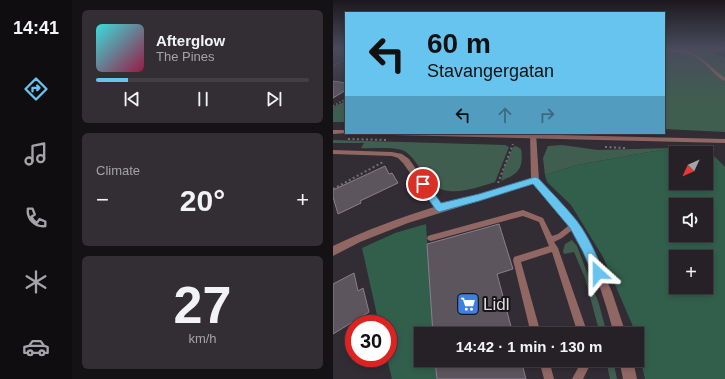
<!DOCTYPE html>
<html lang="en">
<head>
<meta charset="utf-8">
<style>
	body { margin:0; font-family:Helvetica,sans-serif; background:#322e33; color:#f1f3f6; height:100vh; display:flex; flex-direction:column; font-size:15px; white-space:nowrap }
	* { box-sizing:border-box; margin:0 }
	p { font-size:13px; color:#a4a3a7 }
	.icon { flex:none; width:22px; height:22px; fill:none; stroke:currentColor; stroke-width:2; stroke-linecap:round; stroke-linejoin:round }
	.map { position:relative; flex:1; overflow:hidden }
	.sheet { display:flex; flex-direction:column; gap:10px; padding:10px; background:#151215; width:261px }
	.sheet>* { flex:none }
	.hud { position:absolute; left:12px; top:12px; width:320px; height:122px; border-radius:0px; box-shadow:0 2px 6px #0003,0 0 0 1px #423e44; background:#67c4ef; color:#111; overflow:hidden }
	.needle { width:26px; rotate:226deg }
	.controls { position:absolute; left:336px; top:146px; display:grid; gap:8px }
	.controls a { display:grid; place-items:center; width:44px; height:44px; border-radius:0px; background:#262127; box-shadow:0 2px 6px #0003,0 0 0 1px #423e44; font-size:20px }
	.speed { position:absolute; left:12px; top:315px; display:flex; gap:8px; font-size:20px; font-weight:700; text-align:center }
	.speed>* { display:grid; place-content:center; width:52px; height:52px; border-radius:50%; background:#262127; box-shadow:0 2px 6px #0003,0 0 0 1px #423e44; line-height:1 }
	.speed .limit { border:6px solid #d22; background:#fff; color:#111 }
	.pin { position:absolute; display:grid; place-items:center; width:34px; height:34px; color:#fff; margin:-17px; border:2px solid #fff; border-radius:50%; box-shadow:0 1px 4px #0007 }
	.me { position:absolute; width:44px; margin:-22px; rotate:336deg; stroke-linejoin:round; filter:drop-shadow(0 0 3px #0008) }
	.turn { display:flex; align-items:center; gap:14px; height:84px; padding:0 16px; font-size:18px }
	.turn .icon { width:52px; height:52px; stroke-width:2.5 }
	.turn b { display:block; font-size:28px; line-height:34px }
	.lanes { display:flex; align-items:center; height:38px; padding:0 16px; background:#0003; justify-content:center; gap:20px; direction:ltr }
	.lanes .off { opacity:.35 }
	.big { font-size:30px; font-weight:700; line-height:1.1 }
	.sheet .card { flex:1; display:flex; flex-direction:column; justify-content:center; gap:6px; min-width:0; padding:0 14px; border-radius:6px; background:#322e33 }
	.sheet .dial { align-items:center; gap:0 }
	.dial b { font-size:52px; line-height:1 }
	.song { display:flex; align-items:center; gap:12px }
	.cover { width:48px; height:48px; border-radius:6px; background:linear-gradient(135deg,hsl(180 70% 55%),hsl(340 70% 35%)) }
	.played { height:4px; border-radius:2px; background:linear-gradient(90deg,#67c4ef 15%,#423e44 15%) }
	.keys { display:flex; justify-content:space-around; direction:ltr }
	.heat { display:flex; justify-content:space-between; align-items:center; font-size:22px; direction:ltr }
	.trip { position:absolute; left:81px; top:327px; width:230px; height:40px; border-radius:0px; background:#262127; box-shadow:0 2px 6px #0003,0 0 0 1px #423e44; font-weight:700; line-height:40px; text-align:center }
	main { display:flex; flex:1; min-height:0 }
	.tabs { display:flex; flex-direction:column; width:72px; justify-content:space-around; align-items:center; background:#0f0d10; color:#a4a3a7 }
	.tabs .icon { width:28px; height:28px }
	.tabs .active { color:#67c4ef }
	.tabs b { font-size:18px; color:#f1f3f6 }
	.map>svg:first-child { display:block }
</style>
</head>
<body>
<main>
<nav class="tabs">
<b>14:41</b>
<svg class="icon active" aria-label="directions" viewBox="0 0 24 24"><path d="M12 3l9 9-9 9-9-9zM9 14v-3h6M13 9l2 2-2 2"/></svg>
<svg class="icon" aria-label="music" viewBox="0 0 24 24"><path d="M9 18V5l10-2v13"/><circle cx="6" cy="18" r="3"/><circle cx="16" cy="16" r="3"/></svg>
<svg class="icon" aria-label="phone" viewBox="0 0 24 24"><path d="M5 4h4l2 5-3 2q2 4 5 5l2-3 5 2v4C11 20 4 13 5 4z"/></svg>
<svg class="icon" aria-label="climate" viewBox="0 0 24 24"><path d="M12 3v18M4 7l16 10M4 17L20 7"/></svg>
<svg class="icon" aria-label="car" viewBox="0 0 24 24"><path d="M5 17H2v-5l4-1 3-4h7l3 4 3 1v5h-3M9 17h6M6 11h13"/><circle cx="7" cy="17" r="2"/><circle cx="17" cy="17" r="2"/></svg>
</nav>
<section class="sheet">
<div class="card">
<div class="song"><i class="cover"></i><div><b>Afterglow</b><p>The Pines</p></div></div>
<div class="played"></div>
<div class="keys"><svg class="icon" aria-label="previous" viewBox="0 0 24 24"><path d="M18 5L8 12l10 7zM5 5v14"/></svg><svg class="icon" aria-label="pause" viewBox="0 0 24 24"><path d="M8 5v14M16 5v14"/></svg><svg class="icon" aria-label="next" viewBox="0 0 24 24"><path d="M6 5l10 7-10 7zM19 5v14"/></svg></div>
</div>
<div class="card"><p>Climate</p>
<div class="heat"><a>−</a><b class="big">20°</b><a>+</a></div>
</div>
<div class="card dial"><b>27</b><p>km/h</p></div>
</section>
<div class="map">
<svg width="392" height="379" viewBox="0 0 392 379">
	<rect width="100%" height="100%" fill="#322c34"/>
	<path fill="#405e50" d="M331,48L392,49V51L381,53L392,57V132L331,129Z
		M13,101V122H0V107Z
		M0,140L172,145L176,147L162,182C142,188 113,200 96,181C88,172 83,159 73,152C64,146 38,149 28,148L31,143H0Z
		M229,145L265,150L339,148L244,165L212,175L210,158L215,146Z
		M183,146L188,149C191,169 185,174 168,181L171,168L180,147Z
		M239,240L244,246L266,304L274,334H267L252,278L241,252L231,254L230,251L232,244Z
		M273,360H280L284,379H277Z"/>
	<path fill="#325e4c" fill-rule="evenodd" d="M339,148L374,149L392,167V379H312L304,344V334H302L299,324L270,257L238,205L214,182L212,175L244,165ZM343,153H373V183H343ZM343,205H373V235H343ZM343,257H373V287H343Z
		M93,224L100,334H88V360H102L104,379H59L54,358L55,324H46L29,248L62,233Z"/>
	<path fill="#5c555e" stroke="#88818a" d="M0,81L13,83V90L0,98Z
		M52,166L56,174L59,173L65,183L27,201L28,203L5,214L0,197V190Z
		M166,224L180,269L164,274L180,334H100L94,244Z
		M21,273L25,291L30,288L36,312L0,334V284Z
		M102,360H188L193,379H104Z"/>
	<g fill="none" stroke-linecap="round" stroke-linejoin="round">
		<path stroke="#746f76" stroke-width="1" stroke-dasharray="1 1.5" stroke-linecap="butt" d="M3,48L8,55L13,57
			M0,66L13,59"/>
		<path stroke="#746f76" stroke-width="1.5" stroke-dasharray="1.5 2" stroke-linecap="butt" d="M0,106L13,99"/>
		<path stroke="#746f76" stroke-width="2" stroke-dasharray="2 2.5" stroke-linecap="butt" d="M15,139L55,140
			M272,147L292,148
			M165,183L180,144
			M0,189L50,162"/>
		<path fill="#906763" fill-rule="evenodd" d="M331,50C340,50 351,49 359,53C372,58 381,71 392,78V81C385,78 380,72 375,67C359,52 352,52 331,52Z
			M190,210L210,218L219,236L225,234L239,223L241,222L243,223L244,225L243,227L229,238L221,242L225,248L255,334H245L219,252L188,262L208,334H198L180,260L181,257L184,256L216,246L206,222L190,216L98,241L95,240L94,238L95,236L98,235Z
			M206,360H216L221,379H211Z
			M246,360H256V367L250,379H239L246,366Z"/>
		<path fill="#906763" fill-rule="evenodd" d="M197,133H203L206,180L239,216L258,245L279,292L293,334H281C271,297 259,258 237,226C226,211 213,198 200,184L75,223L27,242L0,256V246C33,230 66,218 101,207L70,163L65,158L59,156L0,154V150L59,152L69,154L76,159L108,205L198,179Z
			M286,360H300L304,379H290Z"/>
		<path fill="#906763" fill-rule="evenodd" d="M0,130H13V133H15L0,134Z
			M55,133H139L392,139V143L58,135Z"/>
	</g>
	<linearGradient id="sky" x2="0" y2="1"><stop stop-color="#1c181d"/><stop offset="0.48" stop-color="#494b5c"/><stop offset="1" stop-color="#494b5c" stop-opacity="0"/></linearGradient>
	<rect width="392" height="101" fill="url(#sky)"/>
	<path fill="#67c4ef" stroke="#437f9b" d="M202,177L205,178C218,192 232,206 244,221C256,237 264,256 271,273L270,277L265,279L261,277L250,252L237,228L200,184L146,201L106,212L103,210L85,184L87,182H93L108,203L146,194Z"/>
	<defs>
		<g id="supermarket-square" transform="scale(1.15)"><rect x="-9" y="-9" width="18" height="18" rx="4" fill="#3f7fe0" stroke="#181519"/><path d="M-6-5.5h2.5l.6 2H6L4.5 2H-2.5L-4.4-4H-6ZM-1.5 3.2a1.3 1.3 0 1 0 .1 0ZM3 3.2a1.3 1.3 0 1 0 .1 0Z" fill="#fff"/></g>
	</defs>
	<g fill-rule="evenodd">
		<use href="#supermarket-square" x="135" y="304"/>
	</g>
	<g text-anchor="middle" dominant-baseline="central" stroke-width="4" stroke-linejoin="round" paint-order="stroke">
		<g font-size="17" fill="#dfdbe0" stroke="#181519" text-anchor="start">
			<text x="150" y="304">Lidl</text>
		</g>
	</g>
</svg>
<div class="controls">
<a><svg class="needle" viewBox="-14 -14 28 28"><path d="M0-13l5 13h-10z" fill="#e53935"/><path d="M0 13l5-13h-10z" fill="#a4a3a7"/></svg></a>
<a><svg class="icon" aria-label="sound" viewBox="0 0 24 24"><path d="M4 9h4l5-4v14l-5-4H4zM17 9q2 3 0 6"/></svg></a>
<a>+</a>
</div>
<div class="speed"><div class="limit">30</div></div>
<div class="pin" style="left:90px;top:184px;background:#d93025"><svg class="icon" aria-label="arrive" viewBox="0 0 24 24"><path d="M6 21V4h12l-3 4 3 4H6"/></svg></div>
<svg class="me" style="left:265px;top:273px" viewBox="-20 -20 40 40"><path d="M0-17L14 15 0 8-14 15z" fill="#67c4ef" stroke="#fff" stroke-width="4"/></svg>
<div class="trip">14:42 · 1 min · 130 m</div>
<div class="hud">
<div class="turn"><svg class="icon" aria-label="left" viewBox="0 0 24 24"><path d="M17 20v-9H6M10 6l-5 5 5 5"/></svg><div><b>60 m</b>Stavangergatan</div></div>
<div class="lanes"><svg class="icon" aria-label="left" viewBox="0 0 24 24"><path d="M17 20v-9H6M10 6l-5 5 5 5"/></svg><svg class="icon off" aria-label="ahead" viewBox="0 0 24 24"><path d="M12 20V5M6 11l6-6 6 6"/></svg><svg class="icon off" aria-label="right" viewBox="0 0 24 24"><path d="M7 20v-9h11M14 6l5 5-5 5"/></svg></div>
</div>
</div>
</main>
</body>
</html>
